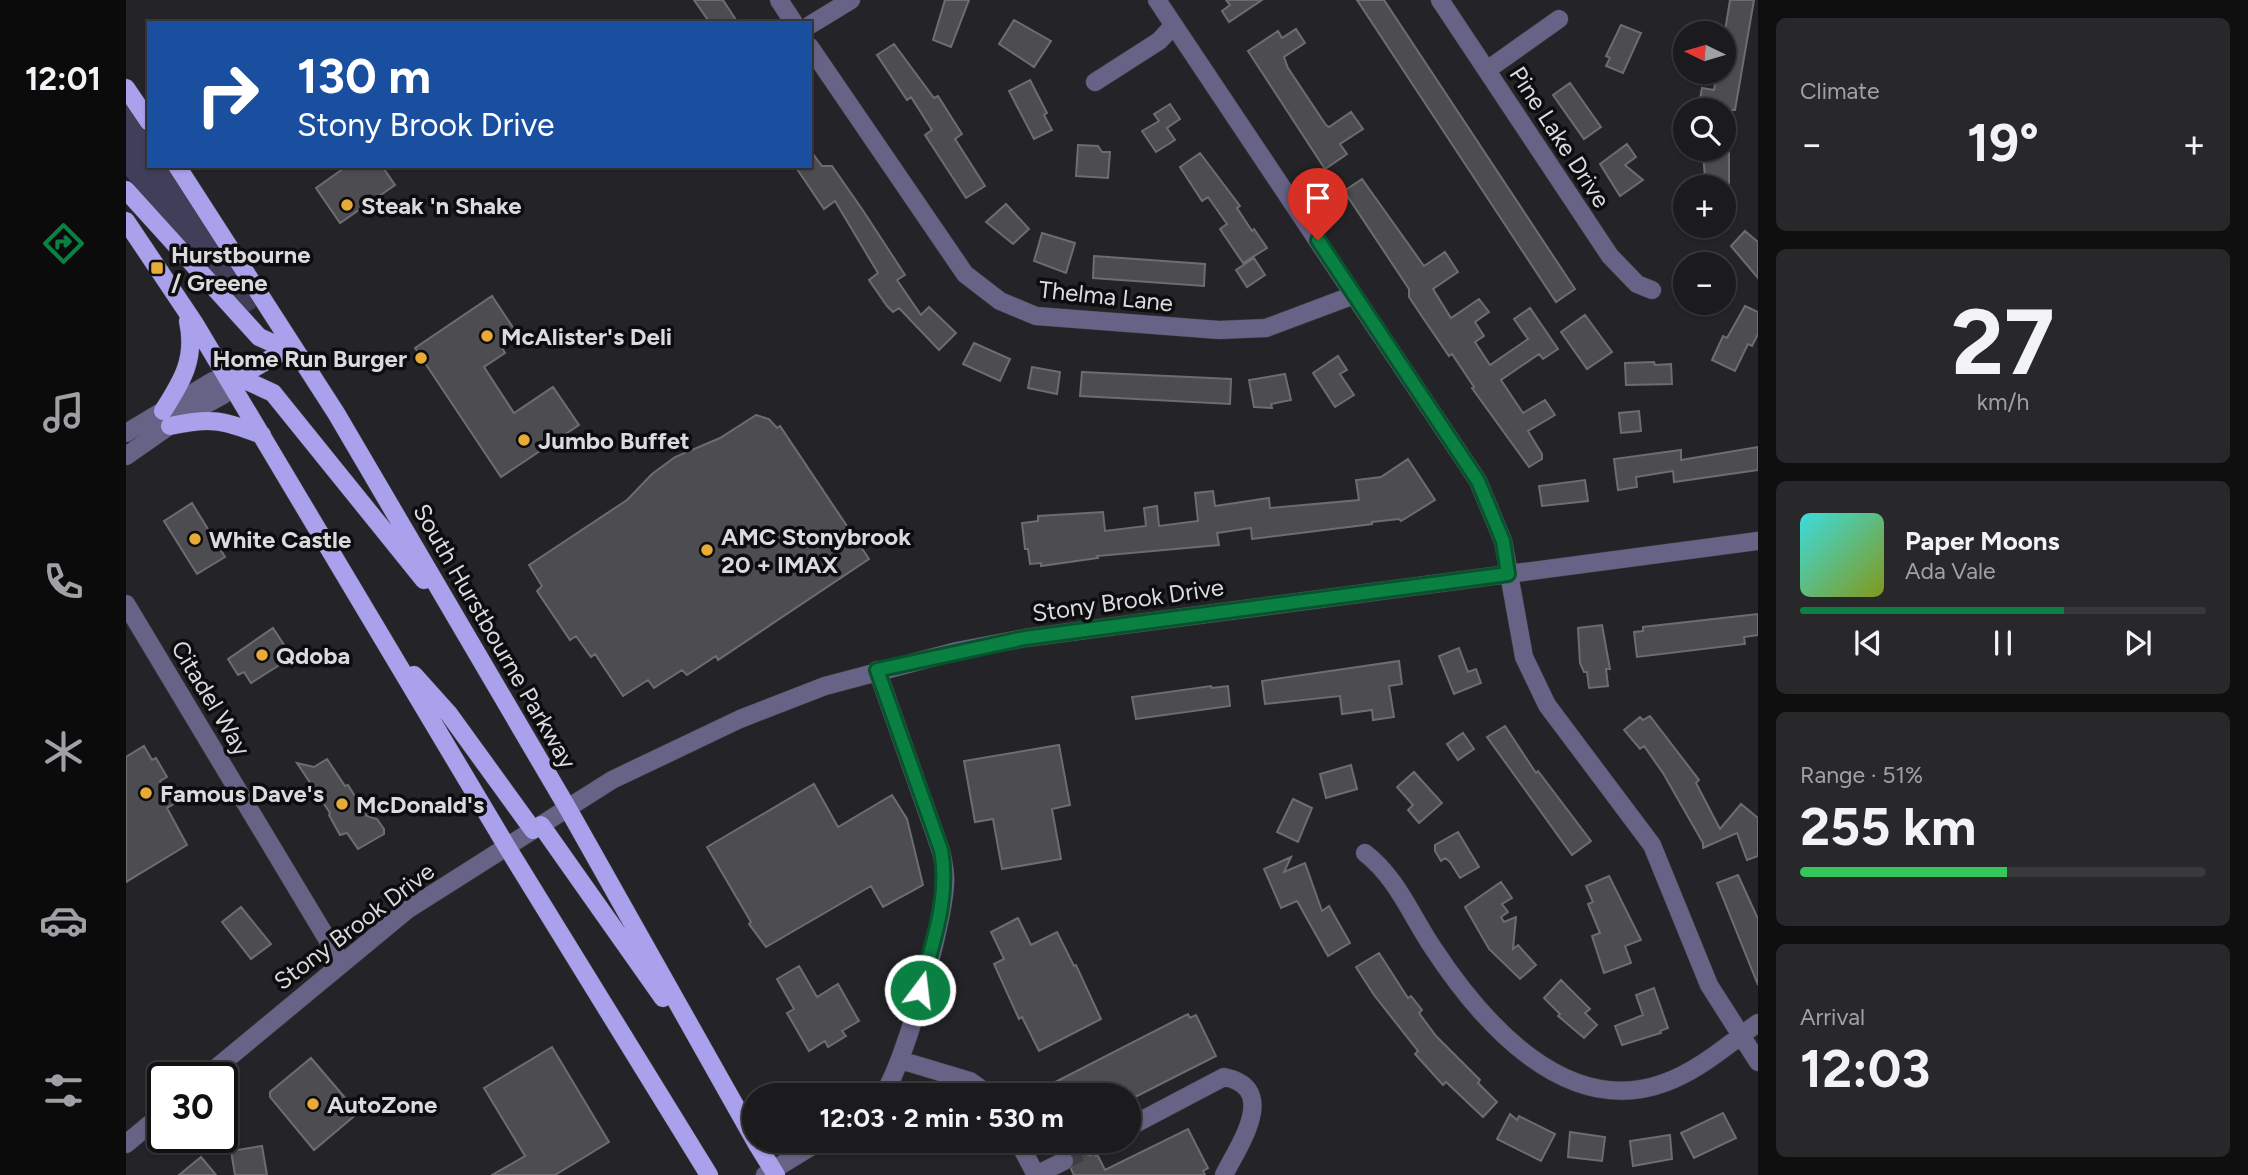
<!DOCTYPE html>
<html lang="en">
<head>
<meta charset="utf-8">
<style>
	body { margin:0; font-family:Figtree,sans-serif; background:#28282b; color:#f1f3f6; height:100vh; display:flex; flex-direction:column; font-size:26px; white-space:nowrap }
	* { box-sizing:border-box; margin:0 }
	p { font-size:23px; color:#a0a1a4 }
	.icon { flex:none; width:38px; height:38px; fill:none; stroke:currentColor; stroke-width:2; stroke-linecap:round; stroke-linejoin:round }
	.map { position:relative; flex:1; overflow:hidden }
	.details { display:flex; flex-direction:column; gap:18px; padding:18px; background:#0f0f10; width:490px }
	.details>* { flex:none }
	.top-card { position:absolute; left:21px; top:21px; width:665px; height:147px; border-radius:0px; box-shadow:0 2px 5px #0004,0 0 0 2px #39393c; background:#1a4fa0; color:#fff; overflow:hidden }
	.needle { width:46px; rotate:275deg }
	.tools { position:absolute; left:1547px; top:21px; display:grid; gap:14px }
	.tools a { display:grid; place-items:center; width:63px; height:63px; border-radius:50%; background:#1b1b1e; box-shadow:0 2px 5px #0004,0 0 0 2px #39393c; font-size:35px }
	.speed { position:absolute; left:21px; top:1062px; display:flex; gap:14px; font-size:35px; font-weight:700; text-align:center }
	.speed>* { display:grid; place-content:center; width:91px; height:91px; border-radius:50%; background:#1b1b1e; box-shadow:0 2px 5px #0004,0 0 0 2px #39393c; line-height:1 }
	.speed .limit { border:4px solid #111; border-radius:10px; background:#fff; color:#111 }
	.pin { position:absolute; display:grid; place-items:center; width:60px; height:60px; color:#fff; margin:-72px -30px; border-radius:50% 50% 50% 0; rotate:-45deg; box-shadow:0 0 7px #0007 }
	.pin .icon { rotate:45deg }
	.me { position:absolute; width:77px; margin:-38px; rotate:15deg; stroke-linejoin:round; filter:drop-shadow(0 0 5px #0008) }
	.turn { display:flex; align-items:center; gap:24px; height:147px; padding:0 35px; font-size:32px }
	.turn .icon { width:91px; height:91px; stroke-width:2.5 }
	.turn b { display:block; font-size:49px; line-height:60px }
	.big { font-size:52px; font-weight:700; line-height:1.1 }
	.details .widget { flex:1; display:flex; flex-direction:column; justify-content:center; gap:10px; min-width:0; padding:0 24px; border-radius:10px; background:#28282b }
	.details .dial { align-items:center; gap:0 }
	.dial b { font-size:91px; line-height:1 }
	.song { display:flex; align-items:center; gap:21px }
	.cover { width:84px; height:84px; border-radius:10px; background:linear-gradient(135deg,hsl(180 70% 55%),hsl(70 70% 35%)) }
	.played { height:7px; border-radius:4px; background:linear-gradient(90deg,#0b8043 65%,#39393c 65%) }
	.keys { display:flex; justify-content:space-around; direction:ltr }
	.heat { display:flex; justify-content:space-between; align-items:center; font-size:38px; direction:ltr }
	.charge { height:10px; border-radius:5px; background:linear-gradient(90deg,#34c759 51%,#39393c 0) }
	.trip { position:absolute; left:616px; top:1083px; width:399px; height:70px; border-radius:35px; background:#1b1b1e; box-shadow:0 2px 5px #0004,0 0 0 2px #39393c; font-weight:700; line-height:70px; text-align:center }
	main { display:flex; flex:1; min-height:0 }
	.menu { display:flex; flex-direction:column; width:126px; justify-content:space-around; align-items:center; background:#0b0b0c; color:#a0a1a4 }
	.menu .icon { width:49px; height:49px }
	.menu .selected { color:#0b8043 }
	.menu b { font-size:32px; color:#f1f3f6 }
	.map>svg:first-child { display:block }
</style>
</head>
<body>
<main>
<nav class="menu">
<b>12:01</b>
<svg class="icon selected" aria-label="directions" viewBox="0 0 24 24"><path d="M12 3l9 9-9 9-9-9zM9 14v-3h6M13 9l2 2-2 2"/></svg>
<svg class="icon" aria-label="music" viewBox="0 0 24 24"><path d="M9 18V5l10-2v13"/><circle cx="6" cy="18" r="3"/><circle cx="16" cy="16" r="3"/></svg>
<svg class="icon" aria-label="phone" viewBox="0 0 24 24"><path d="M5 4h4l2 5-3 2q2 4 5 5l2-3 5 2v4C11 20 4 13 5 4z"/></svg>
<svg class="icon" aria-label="climate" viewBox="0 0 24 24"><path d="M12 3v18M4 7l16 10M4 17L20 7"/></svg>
<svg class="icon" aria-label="car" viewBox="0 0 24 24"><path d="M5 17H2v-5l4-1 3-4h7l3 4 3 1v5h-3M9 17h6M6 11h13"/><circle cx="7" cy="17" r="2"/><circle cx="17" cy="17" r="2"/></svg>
<svg class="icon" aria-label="filters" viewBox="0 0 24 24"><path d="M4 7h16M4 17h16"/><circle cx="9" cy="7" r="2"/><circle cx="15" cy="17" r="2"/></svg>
</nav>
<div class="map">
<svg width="1632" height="1175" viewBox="0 0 1632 1175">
	<rect width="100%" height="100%" fill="#242428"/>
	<path fill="#413e5a" d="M0,104L23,137V166H43L127,299L130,307L121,313L0,176Z"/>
	<path fill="#4c4c51" stroke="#6c6c71" stroke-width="2" d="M568,0H597L612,23H584Z
		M819,0H843L825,47L807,40Z
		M1100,0H1136L1103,22L1096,11L1104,5Z
		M1231,0H1258L1449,289L1430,302Z
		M1604,0H1628L1609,110H1572L1576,88L1588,90L1591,72H1598V37Z
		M888,20L925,41L908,67L873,44Z
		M1495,25L1515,33L1497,73L1480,66L1484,58L1480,56Z
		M1170,29L1179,43L1158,57L1162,68L1200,125L1203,127L1225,112L1237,129L1214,144L1221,154L1199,169L1122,51L1152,31L1156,38Z
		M768,44L808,98L812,96L836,134L829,139L859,186L840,198L799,135L806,130L785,97L781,100L751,55Z
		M904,80L921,113L918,115L926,130L908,139L883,91Z
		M1444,83L1475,127L1458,139L1427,95Z
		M1044,104L1054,119L1041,128L1049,140L1030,152L1016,131L1033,121L1028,114Z
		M1501,144L1510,157L1499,165L1517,180L1494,196L1474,164Z
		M952,145L972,146L976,152H984L982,178L950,176Z
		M684,150L696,166H706L738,212L779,275L771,280L795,315L803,307L830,333L813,350L773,308L767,312L761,306L743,280L752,273L709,201L698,209L669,166H684Z
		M1074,153L1114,206L1111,208L1126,231L1128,229L1141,248L1117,263L1094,229L1101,224L1082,197L1076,201L1054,167Z
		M1603,153V187H1580L1577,155Z
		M221,166H256L269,185L214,223L190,188Z
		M1236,179L1298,266L1319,252L1332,272L1307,289L1325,318L1353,299L1363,312L1349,322L1358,336L1349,342L1364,365L1402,339L1388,319L1404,308L1432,349L1417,359L1413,354L1375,380L1397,413L1419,400L1429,415L1402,431L1416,454V459L1403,467L1346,388L1348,387L1326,354L1323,356L1295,315L1283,297V289L1218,191Z
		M880,204L903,229L887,244L860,222Z
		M1619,231L1632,242V278L1605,246Z
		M916,233L949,243L940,273L908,261Z
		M968,256L1079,264L1078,286L967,278Z
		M1128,258L1139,275L1121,287L1110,270Z
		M366,296L392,335L375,346L379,353L358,367L388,413L427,387L453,425L375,477L289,348Z
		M1619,306L1632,312V334L1626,346L1622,344L1609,371L1586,360L1597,336L1601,338Z
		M1459,315L1486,352L1461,369L1435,332Z
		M848,343L884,359L874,381L837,364Z
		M1212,356L1221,370L1214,374L1228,395L1209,407L1187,373Z
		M1528,362L1529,365L1545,364L1546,384L1500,385L1499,363Z
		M906,367L934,372L931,394L902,388Z
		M956,372L1105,379L1104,404L954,396Z
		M1159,374L1165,400L1145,404L1146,408L1128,407L1123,380Z
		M1513,411L1515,431L1495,433L1493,413Z
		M630,415L643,419L651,428L654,426L743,559L592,660L590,656L561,675L556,670L528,688L522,680L497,696L469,654L465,657L450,636L444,640L411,591L416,586L403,565L501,500L526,474L549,457L594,438Z
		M1632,447V470L1548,482L1547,471L1510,477L1511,487L1492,490L1488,459L1555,450V460Z
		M1282,459L1309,500L1275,521L1273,519L1246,522V524L1126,539L1125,528L1091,533L1093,545L971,556L972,558L915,566V563L904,564L902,549H899L896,523L912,521V516L977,512L979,531L1020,526L1018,508L1031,506L1033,526L1072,521L1069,493L1087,491L1089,506L1143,498L1144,508L1233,500L1230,480L1255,477Z
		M1459,480L1462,501L1416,506L1413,486Z
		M66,503L99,557L71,574L38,521Z
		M1632,614V635L1618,637L1619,644L1511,657L1508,632L1517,631V627Z
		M1476,625L1484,669H1480L1482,686L1463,688L1461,672H1458L1454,663L1452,628Z
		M147,628L166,657L125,683L118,672L112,675L102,659Z
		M1333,648L1342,672L1350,669L1355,683L1328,694L1313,656Z
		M1273,661L1276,684L1263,686L1268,717L1247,720L1246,710L1216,714L1214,696L1139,704L1136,681Z
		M1085,686L1086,688L1102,686L1104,706L1010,719L1006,697Z
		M1524,716L1573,780L1570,783L1594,829L1615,804L1632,818V856L1621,860L1611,833L1577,848V843L1537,773L1518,746L1514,749L1498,730L1514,717L1517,720Z
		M1379,726L1410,773L1412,771L1465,841L1446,855L1361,737Z
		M1337,733L1348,749L1332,760L1321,744Z
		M933,745L944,805L926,809L935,859L876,869L867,819L849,822L838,761Z
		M18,746L26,760L30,758L41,777L34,781L48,804L41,808L61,845L0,882V757Z
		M201,759L219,786L222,785L241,816L251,819L258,829V834L232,849L221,833L214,835L203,815L204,813L171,763L188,767Z
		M1225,765L1231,789L1200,798L1194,774Z
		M1288,772L1316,803L1293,823L1282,810L1287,805L1271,787Z
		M688,784L712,827L766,795L781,819L797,885L757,907L745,886L640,947L623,924L625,922L581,847Z
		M1167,799L1186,808L1172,842L1151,832Z
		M1332,832L1353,867L1334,878L1324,862L1319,858L1315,861L1309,851V845Z
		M1165,857L1158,872L1179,863L1196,911L1203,906L1224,943L1202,956L1171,901L1155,908L1138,869Z
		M1612,875L1632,919V985L1591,883Z
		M1483,876L1515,940L1499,946L1505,963L1478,973L1466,936L1474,933L1462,904L1467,902L1460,886Z
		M1375,882L1386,898L1376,904L1382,912L1375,917L1378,922L1390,917L1387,949L1392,945L1410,965L1394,979L1363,949L1339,907Z
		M115,907L145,944L125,959L96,922Z
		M892,918L905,945L931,932L948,966L950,965L975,1019L913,1051L896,1017L893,1019L868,964L878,959L865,932Z
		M1253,953L1282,998L1285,996L1296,1010L1293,1013L1310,1036L1354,1080L1352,1083L1371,1102L1357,1117L1320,1082L1317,1085L1289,1054L1292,1051L1248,995L1230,967Z
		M673,966L691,997L712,984L733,1021L716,1031L720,1036L702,1047L699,1041L683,1051L661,1013L668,1009L651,979Z
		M1435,980L1464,1009L1459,1013L1471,1025L1458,1038L1432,1016L1434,1014L1418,998Z
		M1528,988L1542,1028L1534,1031L1535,1033L1496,1045L1489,1026L1517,1015L1510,995Z
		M1062,1014L1064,1018L1070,1015L1090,1056L1003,1100V1096H902Z
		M426,1047L483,1142L429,1175H366L399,1156L358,1088Z
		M185,1058L232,1113L188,1150L144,1097V1092Z
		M1597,1113L1610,1138L1568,1158L1555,1133Z
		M1384,1114L1391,1120L1393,1116L1429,1134L1415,1161L1371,1139Z
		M1062,1129L1082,1168L1077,1171L1079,1175H948L945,1169L948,1157L944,1151L936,1150L931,1141H958V1151L962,1155L972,1156L979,1170Z
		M1444,1132L1479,1137L1476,1161L1442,1157Z
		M1544,1135L1546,1159L1507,1166L1504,1141Z
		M136,1146L141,1175H109L105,1151Z
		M75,1157L90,1175H53Z"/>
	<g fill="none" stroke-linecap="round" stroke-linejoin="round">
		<path stroke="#3f3f43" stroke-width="18" stroke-dasharray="18 9" stroke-linecap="butt" d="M938,1161L968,1145"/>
		<g stroke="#414145" stroke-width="19">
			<path id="minor" d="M653,0L668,23
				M1031,0L1352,481L1377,541L1398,657L1421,705L1526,845L1583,985L1632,1062
				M1314,0L1484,256L1511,284L1526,290
				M684,25L725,0
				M684,47L839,274L874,301L910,316L1093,330L1140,328L1228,295
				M1361,70L1433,19
				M969,82L1033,41L1048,25
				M0,433L87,381L104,382L97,395L53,419L0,456
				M0,604L215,962
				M751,670L815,851C817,861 820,873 819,883C818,921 778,1067 756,1096
				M1239,853C1271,878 1285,915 1307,948C1355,1021 1439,1119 1538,1083C1574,1070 1601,1045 1632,1023
				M774,1060L844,1081L865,1096
				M78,1078L281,910L486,780L614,719L699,686L831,651L899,638L1632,541
				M1003,1127L1098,1077C1155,1088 1111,1148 1098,1175
				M892,1141L910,1175
				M0,1144L37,1113
				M968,1145L976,1141
				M639,1175L694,1141
				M910,1175L938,1161"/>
		</g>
		<g stroke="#414145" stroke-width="19">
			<path id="major" d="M0,88L23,122
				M51,166L210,413L441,807L628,1139
				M0,190L133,337L151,345L166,346
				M0,221L69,324L381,847L583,1175
				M106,381L166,346
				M104,382L121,381L147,393L298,580
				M37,411C57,380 70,358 62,321
				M44,426C85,417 97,420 136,435
				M288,675L323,714L407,830
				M415,825L537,998
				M629,1141L650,1175"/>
		</g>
		<use href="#minor" stroke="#666386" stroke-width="18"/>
		<use href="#major" stroke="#a9a1eb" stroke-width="18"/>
	</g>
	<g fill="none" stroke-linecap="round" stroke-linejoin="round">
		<g stroke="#07532c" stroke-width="18">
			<path id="route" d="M794,990C806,944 824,898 815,850L751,670L899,638L1382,574L1377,541L1352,481L1192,240"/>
		</g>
		<use href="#route" stroke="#0b8043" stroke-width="12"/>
	</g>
	<g fill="#e9ab38" stroke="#0d0d0f" stroke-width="2.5">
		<circle cx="221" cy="205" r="7"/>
		<rect x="24" y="261" width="14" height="14" rx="3.5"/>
		<circle cx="361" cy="336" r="7"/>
		<circle cx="295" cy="358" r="7"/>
		<circle cx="398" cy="440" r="7"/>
		<circle cx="69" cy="539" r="7"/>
		<circle cx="581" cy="550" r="7"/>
		<circle cx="136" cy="655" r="7"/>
		<circle cx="20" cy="793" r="7"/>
		<circle cx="216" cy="804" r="7"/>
		<circle cx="187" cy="1104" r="7"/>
	</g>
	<g text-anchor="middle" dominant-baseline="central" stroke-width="7" stroke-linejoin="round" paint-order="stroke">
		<g font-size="24" fill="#dbdbde" stroke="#0d0d0f">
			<text transform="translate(1434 137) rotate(57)">Pine Lake Drive</text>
			<text transform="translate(980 296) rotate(6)">Thelma Lane</text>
			<text transform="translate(1002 600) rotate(-8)">Stony Brook Drive</text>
			<text transform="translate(369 636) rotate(60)">South Hurstbourne Parkway</text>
			<text transform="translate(85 698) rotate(59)">Citadel Way</text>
			<text transform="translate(228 926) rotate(-37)">Stony Brook Drive</text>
		</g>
		<g font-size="24" font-weight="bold" fill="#dbdbde" stroke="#0d0d0f" text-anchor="start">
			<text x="235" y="205">Steak 'n Shake</text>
			<text x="45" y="254">Hurstbourne<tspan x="45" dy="28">/ Greene</tspan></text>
			<text x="375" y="336">McAlister's Deli</text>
			<text x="281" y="358" text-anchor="end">Home Run Burger</text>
			<text x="412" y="440">Jumbo Buffet</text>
			<text x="595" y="536">AMC Stonybrook<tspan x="595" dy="28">20 + IMAX</tspan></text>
			<text x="83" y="539">White Castle</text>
			<text x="150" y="655">Qdoba</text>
			<text x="34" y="793">Famous Dave's</text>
			<text x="230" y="804">McDonald's</text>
			<text x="201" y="1104">AutoZone</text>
		</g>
	</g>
</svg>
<div class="tools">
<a><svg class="needle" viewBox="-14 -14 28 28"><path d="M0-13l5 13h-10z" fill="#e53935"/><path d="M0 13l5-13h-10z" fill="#a0a1a4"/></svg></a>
<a><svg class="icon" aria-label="search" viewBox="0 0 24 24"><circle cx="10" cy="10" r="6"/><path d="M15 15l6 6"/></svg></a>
<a>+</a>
<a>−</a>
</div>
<div class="speed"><div class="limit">30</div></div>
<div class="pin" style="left:1192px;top:240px;background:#d93025"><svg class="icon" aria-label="arrive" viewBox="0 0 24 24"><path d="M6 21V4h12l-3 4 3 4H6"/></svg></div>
<svg class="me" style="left:794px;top:990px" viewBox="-20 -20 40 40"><circle r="17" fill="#0b8043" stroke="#fff" stroke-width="3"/><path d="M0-11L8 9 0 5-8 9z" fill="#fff"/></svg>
<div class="trip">12:03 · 2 min · 530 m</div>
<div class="top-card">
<div class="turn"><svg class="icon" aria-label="right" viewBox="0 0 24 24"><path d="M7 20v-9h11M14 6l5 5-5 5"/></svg><div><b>130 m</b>Stony Brook Drive</div></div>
</div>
</div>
<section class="details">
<div class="widget"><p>Climate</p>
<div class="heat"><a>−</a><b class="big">19°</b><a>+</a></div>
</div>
<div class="widget dial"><b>27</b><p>km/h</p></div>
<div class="widget">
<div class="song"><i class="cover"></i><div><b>Paper Moons</b><p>Ada Vale</p></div></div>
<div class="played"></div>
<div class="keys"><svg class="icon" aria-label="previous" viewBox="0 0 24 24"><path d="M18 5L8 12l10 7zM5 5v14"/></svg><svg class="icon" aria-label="pause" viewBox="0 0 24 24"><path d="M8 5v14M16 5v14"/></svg><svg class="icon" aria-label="next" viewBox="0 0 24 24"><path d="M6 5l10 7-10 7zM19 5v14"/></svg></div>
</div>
<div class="widget"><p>Range · 51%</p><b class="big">255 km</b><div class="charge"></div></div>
<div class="widget"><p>Arrival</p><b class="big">12:03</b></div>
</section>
</main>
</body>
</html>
